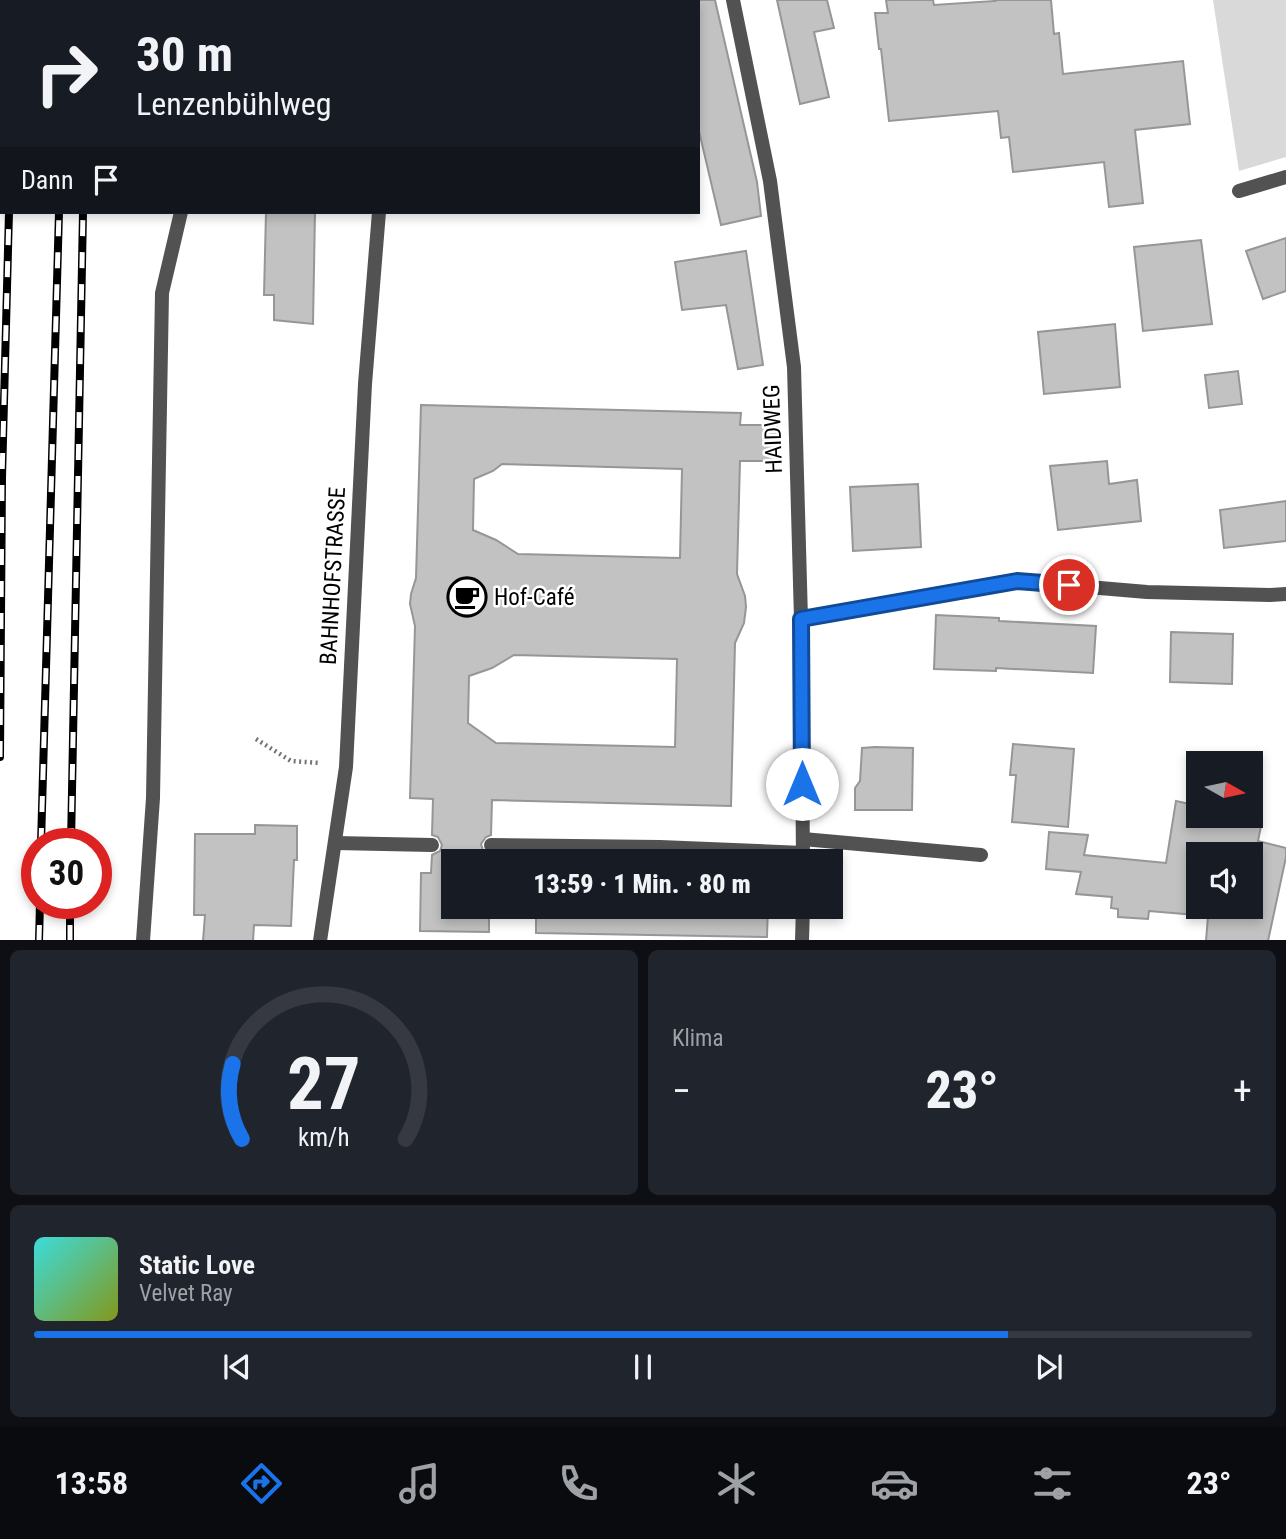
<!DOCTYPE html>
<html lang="de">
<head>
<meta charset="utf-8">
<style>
	body { margin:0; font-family:"Roboto Condensed",sans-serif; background:#20242c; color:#f1f3f6; height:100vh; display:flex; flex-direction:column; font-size:26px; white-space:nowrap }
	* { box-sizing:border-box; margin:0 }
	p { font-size:23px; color:#9ea1a6 }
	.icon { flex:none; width:38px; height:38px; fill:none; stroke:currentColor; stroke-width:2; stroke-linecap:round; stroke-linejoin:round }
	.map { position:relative; height:940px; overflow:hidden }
	.side { display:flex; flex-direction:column; gap:10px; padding:10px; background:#0d0f14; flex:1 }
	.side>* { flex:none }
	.top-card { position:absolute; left:0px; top:0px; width:700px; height:214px; box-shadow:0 4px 10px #0003; background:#171b24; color:#f1f3f6; overflow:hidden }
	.needle { width:46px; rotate:99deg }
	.buttons { position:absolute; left:1186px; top:751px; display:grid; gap:14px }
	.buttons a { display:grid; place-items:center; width:77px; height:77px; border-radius:0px; background:#171b24; box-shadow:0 4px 10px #0003; font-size:35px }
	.speed { position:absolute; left:21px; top:828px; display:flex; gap:14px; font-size:35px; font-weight:700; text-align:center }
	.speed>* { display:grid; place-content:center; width:91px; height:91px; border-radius:50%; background:#171b24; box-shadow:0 4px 10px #0003; line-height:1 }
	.speed .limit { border:10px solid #d22; background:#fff; color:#111 }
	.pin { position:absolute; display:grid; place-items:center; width:60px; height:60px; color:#fff; margin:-30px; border:4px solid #fff; border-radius:50%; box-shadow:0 2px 7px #0007 }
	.me { position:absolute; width:77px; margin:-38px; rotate:0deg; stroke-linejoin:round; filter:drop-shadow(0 0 5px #0008) }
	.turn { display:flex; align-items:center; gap:24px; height:147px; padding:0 21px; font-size:32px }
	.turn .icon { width:91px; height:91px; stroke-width:2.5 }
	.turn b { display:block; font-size:49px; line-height:60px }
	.then { display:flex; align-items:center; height:66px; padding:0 21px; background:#0003; gap:14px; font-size:26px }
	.big { font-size:52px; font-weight:800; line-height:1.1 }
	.side .widget { flex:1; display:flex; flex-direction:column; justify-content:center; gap:10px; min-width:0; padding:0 24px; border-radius:10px; background:#20242c }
	.side .dial { align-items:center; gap:0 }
	.dial svg { height:182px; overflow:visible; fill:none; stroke:#363941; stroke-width:7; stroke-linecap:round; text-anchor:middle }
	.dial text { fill:#f1f3f6; stroke:none }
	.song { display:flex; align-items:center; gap:21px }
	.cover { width:84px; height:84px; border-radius:10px; background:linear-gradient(135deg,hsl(180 70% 55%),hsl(70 70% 35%)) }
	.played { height:7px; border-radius:4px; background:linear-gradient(90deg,#1a73e8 80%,#363941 80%) }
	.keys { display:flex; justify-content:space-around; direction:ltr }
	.heat { display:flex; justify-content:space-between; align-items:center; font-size:38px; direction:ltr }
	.side .tiles { flex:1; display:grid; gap:10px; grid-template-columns:1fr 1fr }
	.widget:last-child { grid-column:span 2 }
	.trip { position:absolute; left:441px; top:849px; width:402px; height:70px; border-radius:0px; background:#171b24; box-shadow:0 4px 10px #0003; font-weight:800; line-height:70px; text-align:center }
	.tab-bar { display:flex; height:112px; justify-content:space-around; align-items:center; background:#090b0e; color:#9ea1a6 }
	.tab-bar .icon { width:49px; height:49px }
	.tab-bar .on { color:#1a73e8 }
	.tab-bar b { font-size:32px; color:#f1f3f6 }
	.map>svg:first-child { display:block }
</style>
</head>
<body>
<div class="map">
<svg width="1286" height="941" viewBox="0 0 1286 941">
	<rect width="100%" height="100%" fill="#fff"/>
	<path fill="#d9d9d9" d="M1213,0H1286V157L1239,171Z"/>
	<path fill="#c2c2c2" stroke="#969696" stroke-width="2" fill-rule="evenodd" d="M698,0H715L757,182L761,216L721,225L698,127Z
		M777,0H827L834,28L814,32L829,97L800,104Z
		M886,0H933L934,5L995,1L994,0H1051L1054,34L1059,33L1063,74L1183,61L1190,124L1135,130L1143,203L1109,207L1104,162L1013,172L1009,137L1001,138L998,111L889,121L881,49H879L875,13H888Z
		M266,212H315L313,324L274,320V295H264Z
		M1286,238V291L1263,299L1246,251Z
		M1201,240L1212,324L1143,331L1134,247Z
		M746,251L763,365L738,369L726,305L682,310L675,262Z
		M1115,324L1120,387L1044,394L1038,332Z
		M1238,371L1242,404L1209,408L1205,375Z
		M421,405L741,413L740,425H777V461H740L737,574L745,596L746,607L744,623L735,643L731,806L492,800L491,835L486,837L481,844L483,850L491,855V861H453V906H489V932L420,931L421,873H431L432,855L440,851L442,845L438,837L432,835L433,799L410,798L415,626L410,604L411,594L416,578ZM502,464L682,469L680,558L518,554L496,540L473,530L474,479L493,471ZM514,655L677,659L675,747L496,743L468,723L469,676L492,668Z
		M1107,461L1109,484L1137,480L1141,521L1058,530L1050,466Z
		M918,484L921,547L853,551L850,487Z
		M1286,501V541L1224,548L1220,510Z
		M936,615L999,618V621L1096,626L1093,673L996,668V671L934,669Z
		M1171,632L1233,634L1232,684L1170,682Z
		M1013,744L1074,749L1068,827L1012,822L1016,775H1010Z
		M875,747L913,748L912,810H855V788L860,781L862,748Z
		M1176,801L1199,806V816H1240L1262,821L1258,841L1286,848V857L1268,941H1206L1208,916L1149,911L1148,919L1118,917V909L1111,908L1112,897L1076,894L1081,872L1046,869L1049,832L1088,835L1084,855L1166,863ZM1199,854H1251V906H1199Z
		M255,825L297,826V860H294L291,926L254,925L253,941H203L205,915H194L195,834H255Z
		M536,906H768L767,937L536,933Z"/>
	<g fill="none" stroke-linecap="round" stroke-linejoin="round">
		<path stroke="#747474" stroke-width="4.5" stroke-dasharray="2 3.5" stroke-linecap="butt" d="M256,739L291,761L321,763"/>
		<path stroke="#525252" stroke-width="14" d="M803,839L981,855
			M335,843L432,845
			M491,845L660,847L803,853
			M143,941L153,798L162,293L181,212"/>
		<path stroke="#525252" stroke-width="14" d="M733,0L770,181L794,367L801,619L803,861
			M245,2L246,0
			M534,2L537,0
			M1239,191L1286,177
			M801,619L1017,581L1147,592L1270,595L1286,594
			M320,941L346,767L365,384L379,212
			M802,941L803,906"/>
		<g stroke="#000" stroke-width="8">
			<path id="rail" d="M14,2V0
				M62,2V0
				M87,2V0
				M0,757L2,478L9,212
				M41,844L59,212
				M71,844L83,212
				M39,941L40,903
				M70,941V903"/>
		</g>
		<use href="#rail" stroke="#fff" stroke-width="5" stroke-dasharray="16" stroke-linecap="butt"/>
	</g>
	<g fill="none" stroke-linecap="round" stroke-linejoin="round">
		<g stroke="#114b97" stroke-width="18">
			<path id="route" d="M802,784L801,619L1017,581L1069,585"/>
		</g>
		<use href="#route" stroke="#1a73e8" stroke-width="12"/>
	</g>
	<defs>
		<g id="cafe-ring" transform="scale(2.0125)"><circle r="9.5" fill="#fff" stroke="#000" stroke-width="1.5"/><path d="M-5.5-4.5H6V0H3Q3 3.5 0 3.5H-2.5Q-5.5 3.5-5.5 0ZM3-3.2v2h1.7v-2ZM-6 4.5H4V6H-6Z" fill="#000"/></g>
	</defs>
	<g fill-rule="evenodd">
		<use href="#cafe-ring" x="467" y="597"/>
	</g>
	<g text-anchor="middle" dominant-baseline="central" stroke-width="5" stroke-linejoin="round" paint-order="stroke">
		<g font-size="23" fill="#000" stroke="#fff">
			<text transform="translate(773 429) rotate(-92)">HAIDWEG</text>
			<text transform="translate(333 576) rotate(-87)">BAHNHOFSTRASSE</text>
		</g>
		<g font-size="23" fill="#000" stroke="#fff" text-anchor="start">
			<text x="494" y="597">Hof-Café</text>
		</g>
	</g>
</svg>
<div class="buttons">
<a><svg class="needle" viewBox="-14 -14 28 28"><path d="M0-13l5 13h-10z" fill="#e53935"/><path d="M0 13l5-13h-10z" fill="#9ea1a6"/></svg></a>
<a><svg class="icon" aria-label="sound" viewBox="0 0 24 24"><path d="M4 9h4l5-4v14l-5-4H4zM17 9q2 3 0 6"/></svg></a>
</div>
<div class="speed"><div class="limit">30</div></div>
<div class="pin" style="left:1069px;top:585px;background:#d93025"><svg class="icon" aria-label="arrive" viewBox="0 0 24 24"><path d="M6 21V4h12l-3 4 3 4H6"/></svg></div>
<svg class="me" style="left:802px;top:784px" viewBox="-20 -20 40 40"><circle r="19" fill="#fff"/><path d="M0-13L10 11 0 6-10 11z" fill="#1a73e8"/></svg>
<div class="trip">13:59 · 1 Min. · 80 m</div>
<div class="top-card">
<div class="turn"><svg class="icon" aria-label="right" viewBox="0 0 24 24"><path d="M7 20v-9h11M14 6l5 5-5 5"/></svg><div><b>30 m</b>Lenzenbühlweg</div></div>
<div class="then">Dann<svg class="icon" aria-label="arrive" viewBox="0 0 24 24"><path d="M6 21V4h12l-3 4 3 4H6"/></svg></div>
</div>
</div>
<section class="side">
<div class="tiles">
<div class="widget dial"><svg viewBox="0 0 100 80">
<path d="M14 69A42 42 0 1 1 86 69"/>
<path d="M14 69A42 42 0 0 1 10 36" stroke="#1a73e8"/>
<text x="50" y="56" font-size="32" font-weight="700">27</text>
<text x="50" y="72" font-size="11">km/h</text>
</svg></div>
<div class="widget"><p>Klima</p>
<div class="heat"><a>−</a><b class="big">23°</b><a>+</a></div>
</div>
<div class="widget">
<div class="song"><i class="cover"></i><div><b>Static Love</b><p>Velvet Ray</p></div></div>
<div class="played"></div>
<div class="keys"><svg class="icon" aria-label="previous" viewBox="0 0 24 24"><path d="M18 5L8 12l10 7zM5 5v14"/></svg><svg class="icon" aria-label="pause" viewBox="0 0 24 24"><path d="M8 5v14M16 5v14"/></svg><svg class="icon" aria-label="next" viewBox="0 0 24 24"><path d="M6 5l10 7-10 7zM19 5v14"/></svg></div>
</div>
</div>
</section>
<nav class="tab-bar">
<b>13:58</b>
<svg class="icon on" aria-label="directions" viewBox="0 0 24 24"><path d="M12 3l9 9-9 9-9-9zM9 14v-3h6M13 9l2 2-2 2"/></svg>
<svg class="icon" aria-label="music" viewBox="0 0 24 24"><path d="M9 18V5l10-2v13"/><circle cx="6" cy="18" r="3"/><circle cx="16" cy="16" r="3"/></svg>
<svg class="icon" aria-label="phone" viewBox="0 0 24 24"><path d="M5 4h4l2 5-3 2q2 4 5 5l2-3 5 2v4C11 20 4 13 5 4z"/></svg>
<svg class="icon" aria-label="climate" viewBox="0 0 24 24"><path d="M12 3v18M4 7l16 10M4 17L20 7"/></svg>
<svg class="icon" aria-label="car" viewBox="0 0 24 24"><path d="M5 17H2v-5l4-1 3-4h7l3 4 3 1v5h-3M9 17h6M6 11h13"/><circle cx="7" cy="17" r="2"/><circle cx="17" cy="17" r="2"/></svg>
<svg class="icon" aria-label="filters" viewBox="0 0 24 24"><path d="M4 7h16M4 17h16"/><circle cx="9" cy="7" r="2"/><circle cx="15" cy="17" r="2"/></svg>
<b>23°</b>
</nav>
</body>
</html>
